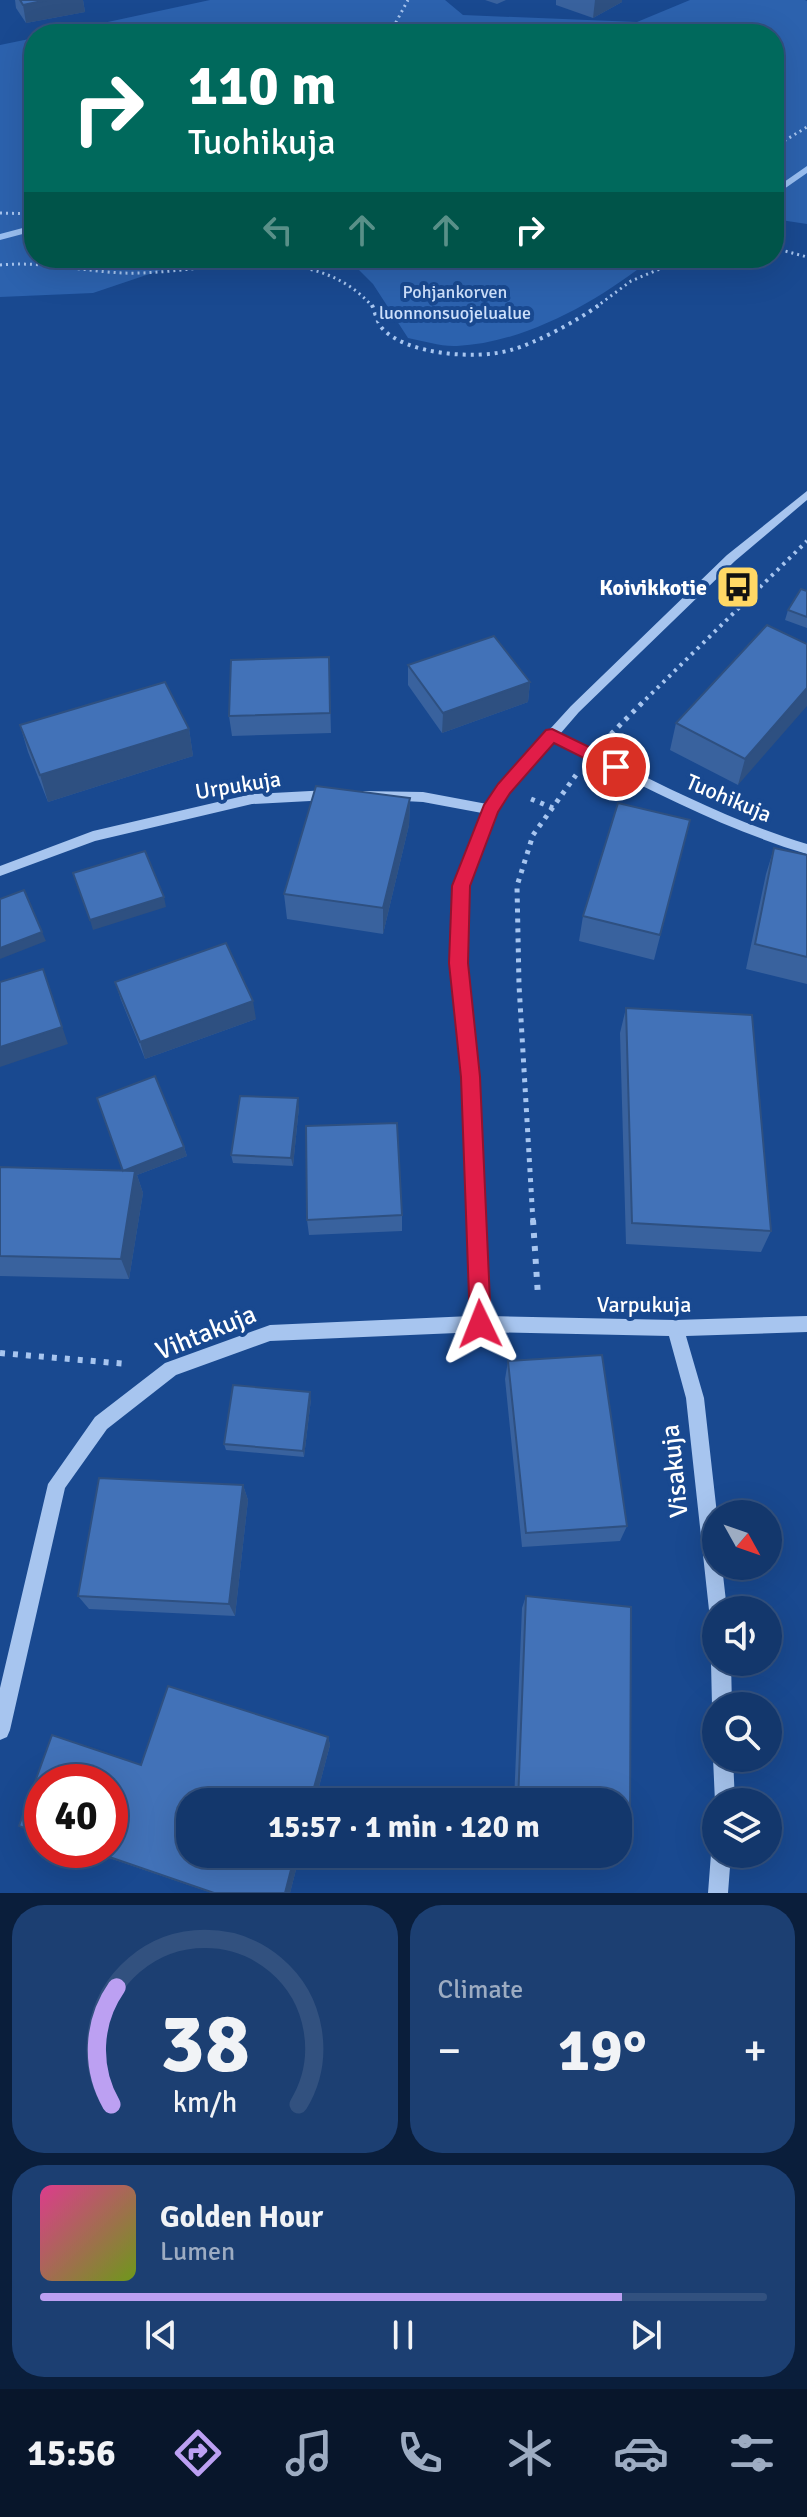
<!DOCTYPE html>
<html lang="en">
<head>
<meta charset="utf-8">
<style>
	body { margin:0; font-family:Signika,sans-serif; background:#1c3f72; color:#f1f3f6; height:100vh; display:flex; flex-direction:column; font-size:30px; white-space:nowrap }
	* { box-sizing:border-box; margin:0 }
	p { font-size:26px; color:#9dacc2 }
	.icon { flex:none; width:44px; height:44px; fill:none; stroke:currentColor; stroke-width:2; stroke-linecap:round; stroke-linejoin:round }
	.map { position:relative; height:1893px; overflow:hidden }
	.sheet { display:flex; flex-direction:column; gap:12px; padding:12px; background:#0a1e3b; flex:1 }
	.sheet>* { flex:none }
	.guide { position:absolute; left:24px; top:24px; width:760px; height:244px; border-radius:32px; box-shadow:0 8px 32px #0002,0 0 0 2px #32517f; background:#00695c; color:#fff; overflow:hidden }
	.needle { width:52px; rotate:130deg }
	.controls { position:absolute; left:702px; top:1500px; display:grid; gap:16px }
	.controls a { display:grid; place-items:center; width:80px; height:80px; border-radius:50%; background:#13376c; box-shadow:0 8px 32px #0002,0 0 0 2px #32517f; font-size:40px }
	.speed { position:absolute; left:24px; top:1764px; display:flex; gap:16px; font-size:40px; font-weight:700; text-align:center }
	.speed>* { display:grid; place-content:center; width:104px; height:104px; border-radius:50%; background:#13376c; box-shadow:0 8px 32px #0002,0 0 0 2px #32517f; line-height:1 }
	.speed .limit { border:12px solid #d22; background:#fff; color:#111 }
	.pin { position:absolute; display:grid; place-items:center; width:68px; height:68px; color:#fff; margin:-34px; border:4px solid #fff; border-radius:50%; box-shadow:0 2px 8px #0007 }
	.me { position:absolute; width:88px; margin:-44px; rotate:358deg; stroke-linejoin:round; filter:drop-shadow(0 0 6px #0008) }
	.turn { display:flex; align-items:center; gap:28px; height:168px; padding:0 32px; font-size:36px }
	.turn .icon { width:104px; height:104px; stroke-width:2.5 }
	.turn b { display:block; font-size:56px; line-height:68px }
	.lanes { display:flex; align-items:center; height:76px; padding:0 32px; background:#0003; justify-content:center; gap:40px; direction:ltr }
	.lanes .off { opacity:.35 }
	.big { font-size:60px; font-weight:700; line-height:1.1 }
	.sheet .widget { flex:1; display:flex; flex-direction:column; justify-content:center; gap:12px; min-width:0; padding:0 28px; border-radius:32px; background:#1c3f72 }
	.sheet .dial { align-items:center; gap:0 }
	.dial svg { height:208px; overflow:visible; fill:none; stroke:#32517f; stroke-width:7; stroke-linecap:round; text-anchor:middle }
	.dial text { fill:#f1f3f6; stroke:none }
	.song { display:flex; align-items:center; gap:24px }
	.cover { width:96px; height:96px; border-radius:12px; background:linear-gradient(135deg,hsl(330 70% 55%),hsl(80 70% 35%)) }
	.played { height:8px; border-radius:4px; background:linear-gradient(90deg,#bca0f2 80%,#32517f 80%) }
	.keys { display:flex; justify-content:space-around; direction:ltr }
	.heat { display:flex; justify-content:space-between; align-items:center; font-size:44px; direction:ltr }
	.sheet .tiles { flex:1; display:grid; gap:12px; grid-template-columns:1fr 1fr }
	.widget:last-child { grid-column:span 2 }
	.trip { position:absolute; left:176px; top:1788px; width:456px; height:80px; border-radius:32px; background:#13376c; box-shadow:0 8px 32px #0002,0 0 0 2px #32517f; font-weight:700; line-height:80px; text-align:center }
	.tab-bar { display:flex; height:128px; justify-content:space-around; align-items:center; background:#08162b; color:#9dacc2 }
	.tab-bar .icon { width:56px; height:56px }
	.tab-bar .current { color:#bca0f2 }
	.tab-bar b { font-size:36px; color:#f1f3f6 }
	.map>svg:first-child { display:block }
</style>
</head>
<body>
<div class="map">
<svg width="807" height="1893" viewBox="0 0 807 1893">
	<rect width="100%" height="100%" fill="#194990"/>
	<path fill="#2c62ae" d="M210,0H445L463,15L637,22L690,0H805L807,1V224L774,219V34H52Z
		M34,38V258H197L93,293L0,297V45Z
		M257,258H652C601,300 525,343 457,346C442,347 424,341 408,338L373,284L350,261Z"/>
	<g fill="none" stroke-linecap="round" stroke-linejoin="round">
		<path fill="#9abff1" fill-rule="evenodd" d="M807,166V173L774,196V189Z
			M34,225V231L0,240V234Z"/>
		<path stroke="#a7c5ef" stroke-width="3" stroke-dasharray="2 4" stroke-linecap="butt" d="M398,34L395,24L408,0
			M774,147L807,127
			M0,213L34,214
			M774,248L807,257
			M0,265C41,261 82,271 122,273C204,276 310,235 373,307
			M596,307L631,281L686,258"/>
		<path stroke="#a7c5ef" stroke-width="4" stroke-dasharray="3 5" stroke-linecap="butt" d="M372,305C375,312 377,322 382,328C406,355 477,360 511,350C536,343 577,321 599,305
			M640,705L807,541"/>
		<path stroke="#a7c5ef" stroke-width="5" stroke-dasharray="4 6" stroke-linecap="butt" d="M611,734L642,703
			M531,799L553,808
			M533,1222L519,985L517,886L533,835L576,775"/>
		<path stroke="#a7c5ef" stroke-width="6" stroke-dasharray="5 8" stroke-linecap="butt" d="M533,1220L538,1296
			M0,1353L127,1364"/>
		<path fill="#a7c5ef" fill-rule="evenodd" d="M807,491V500L735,561L579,712L560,734C641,774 720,818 807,844V854C717,827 637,783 553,741L509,791L496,811L468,886L466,963L478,1077L488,1316L675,1320L807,1316V1332L686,1336L704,1398L717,1514L716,1566H722L727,1610H716V1619L711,1617L709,1610L686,1398L669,1336L480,1332L270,1341L176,1375L107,1429L65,1488L10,1730L7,1737L0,1740V1688L48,1484L95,1417L165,1363L270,1325L471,1316L464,1077L452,963L454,886L482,813L423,802L365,799L360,797L359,794L360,791L423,792L487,804L499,785L571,706L727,555Z
			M329,790L335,795L329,800L252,804L95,841L0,876V866L93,831L252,794Z
			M714,1655H716V1662H731L732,1706H716V1713L712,1706L711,1662Z
			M716,1751V1758H733L735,1802H716V1805L715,1802L713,1758Z
			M716,1846V1854H731L728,1893H708L711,1854Z"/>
	</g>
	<path fill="#39629e" d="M15,0H83L85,12L26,23L16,8Z
		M485,0H506L497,4Z
		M556,0H622V2L593,18L556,5Z
		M807,591V628L785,620L788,610Z
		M807,644L738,785L670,750L676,723Z
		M329,657L331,733L232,736L229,716Z
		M408,665L530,682L528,702L442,733L408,685Z
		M20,725L189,729L193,756L48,802L28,752Z
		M410,798L409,825L383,934L287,919L284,894Z
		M690,820L654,960L579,941L583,916Z
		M774,848L807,855V984L746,969L766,874Z
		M115,982L256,1019L145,1059L121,1000Z
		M626,1008L771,1231L761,1252L626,1244L620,1033Z
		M299,1107L293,1166L233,1163L231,1155Z
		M184,1147L187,1156L137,1175L143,1193L129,1279L0,1276V1167L123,1171Z
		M402,1215V1231L309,1235L307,1220Z
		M508,1361L627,1526L620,1541L522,1547L505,1379Z
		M311,1399L304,1457L226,1450L224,1444Z
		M243,1485L248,1500L235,1616L89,1609L78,1596Z
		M526,1596L630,1826L622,1832L618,1831V1802H514L522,1608Z
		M168,1686L328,1737L330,1745L315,1802H190V1854H300L290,1893H212L86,1850H110V1782H42V1835L19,1826L52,1735L141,1765Z"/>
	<path fill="#2e5081" d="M47,0H83L85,12L26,23L23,5Z
		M595,0H622V2L593,18Z
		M530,682L528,702L442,733L443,713Z
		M807,688V706L738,785L745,759Z
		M189,729L193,756L48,802L40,775Z
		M410,798L409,825L383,934V908Z
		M164,897L166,907L93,930L90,920Z
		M42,932L46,941L0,959V948Z
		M43,969L68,1044L0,1067V1047Z
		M253,1001L256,1019L145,1059L140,1042Z
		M298,1098L299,1107L293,1166L291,1158Z
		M184,1147L187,1156L137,1175L143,1193L129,1279L121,1259L123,1171Z
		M310,1392L311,1399L304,1457L303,1451Z
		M243,1485L248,1500L235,1616L229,1604Z
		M328,1737L330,1745L315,1802H310Z
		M295,1854H300L290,1893H285Z"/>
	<path fill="#4272b8" stroke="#2e5081" stroke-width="2" d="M20,0H47L23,5Z
		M801,589L807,591V617L788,610Z
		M767,625L807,644V688L745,759L676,723Z
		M494,636L530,682L443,713L408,665Z
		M329,657L330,713L229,716L231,660Z
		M165,682L189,729L40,775L20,725Z
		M316,786L410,798L383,908L284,894Z
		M618,803L690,820L660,935L583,916Z
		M774,848L807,855V957L755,944Z
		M145,851L164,897L90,920L73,873Z
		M24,890L42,932L0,948V899Z
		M226,943L253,1001L140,1042L115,982Z
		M43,969L62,1027L0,1047V982Z
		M626,1008L752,1015L771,1231L632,1223Z
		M155,1076L184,1147L123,1171L97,1098Z
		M240,1096L298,1098L291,1158L231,1155Z
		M397,1123L402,1215L307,1220L306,1126Z
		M0,1167L135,1171L121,1259L0,1256Z
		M602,1355L627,1526L526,1533L508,1361Z
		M233,1385L310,1392L303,1451L224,1444Z
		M99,1478L243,1485L229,1604L78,1596Z
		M526,1596L631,1607L630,1826L618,1825V1802H518Z
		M168,1686L328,1737L310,1802H190V1854H295L285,1893H214L89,1850H110V1782H42V1834L19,1826L52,1735L141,1765Z"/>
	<path fill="#e11d48" stroke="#92132f" stroke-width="2" d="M552,729L622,763L624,767L616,773L610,771L554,743L510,793L498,812L470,886L468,963L480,1077L491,1324L488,1332L480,1335L473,1332L470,1324L461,1077L449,963L452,886L484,805L498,784L546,730Z"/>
	<defs>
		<g id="bus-square" transform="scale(2.3)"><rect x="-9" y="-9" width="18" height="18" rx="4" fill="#ffd865" stroke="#194990"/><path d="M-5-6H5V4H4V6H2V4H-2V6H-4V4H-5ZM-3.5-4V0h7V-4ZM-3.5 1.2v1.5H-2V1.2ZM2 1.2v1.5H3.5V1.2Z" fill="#111"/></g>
	</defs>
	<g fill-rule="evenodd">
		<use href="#bus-square" x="738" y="587"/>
	</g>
	<g text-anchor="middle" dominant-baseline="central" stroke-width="8" stroke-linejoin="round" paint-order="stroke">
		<g font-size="18" fill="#cde0fb" stroke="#194990">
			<text x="455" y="292">Pohjankorven<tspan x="455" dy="21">luonnonsuojelualue</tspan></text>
		</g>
		<g font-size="22" font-weight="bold" fill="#fff" stroke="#194990" text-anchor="end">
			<text x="707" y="587">Koivikkotie</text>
		</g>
		<g font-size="22" fill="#fff" stroke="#194990">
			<text transform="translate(238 785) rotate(-9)">Urpukuja</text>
			<text transform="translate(729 798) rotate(23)">Tuohikuja</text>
			<text x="644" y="1304">Varpukuja</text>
		</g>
		<g font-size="26" fill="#fff" stroke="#194990">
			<text transform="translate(206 1333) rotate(-22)">Vihtakuja</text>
			<text transform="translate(675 1471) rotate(-96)">Visakuja</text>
		</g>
	</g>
</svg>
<div class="controls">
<a><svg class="needle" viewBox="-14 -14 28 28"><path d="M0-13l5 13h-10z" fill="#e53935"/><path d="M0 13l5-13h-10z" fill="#9dacc2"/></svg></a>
<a><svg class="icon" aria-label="sound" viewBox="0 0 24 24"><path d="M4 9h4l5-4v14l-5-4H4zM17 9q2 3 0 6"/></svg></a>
<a><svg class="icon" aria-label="search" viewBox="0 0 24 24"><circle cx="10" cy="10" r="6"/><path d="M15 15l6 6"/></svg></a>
<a><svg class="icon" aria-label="layers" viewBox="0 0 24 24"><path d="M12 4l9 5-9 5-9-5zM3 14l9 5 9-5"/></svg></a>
</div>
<div class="speed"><div class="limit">40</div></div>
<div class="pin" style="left:616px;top:767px;background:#d93025"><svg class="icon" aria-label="arrive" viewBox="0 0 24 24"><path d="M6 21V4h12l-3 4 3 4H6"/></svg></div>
<svg class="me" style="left:480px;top:1324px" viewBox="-20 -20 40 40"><path d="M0-17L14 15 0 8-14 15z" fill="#e11d48" stroke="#fff" stroke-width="4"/></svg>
<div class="trip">15:57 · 1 min · 120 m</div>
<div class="guide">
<div class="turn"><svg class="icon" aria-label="right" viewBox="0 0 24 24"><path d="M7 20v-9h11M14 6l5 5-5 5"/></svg><div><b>110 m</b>Tuohikuja</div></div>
<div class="lanes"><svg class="icon off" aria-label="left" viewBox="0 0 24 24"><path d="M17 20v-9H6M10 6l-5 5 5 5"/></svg><svg class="icon off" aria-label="ahead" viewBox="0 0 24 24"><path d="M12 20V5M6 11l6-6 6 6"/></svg><svg class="icon off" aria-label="ahead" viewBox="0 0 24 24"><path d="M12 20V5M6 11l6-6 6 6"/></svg><svg class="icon" aria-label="right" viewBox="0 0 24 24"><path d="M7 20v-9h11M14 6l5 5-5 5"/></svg></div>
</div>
</div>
<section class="sheet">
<div class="tiles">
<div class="widget dial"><svg viewBox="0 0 100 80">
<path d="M14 69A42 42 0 1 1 86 69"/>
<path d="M14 69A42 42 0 0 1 16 24" stroke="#bca0f2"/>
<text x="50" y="56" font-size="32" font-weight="700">38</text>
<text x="50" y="72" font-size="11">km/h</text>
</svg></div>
<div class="widget"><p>Climate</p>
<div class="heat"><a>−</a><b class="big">19°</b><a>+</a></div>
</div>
<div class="widget">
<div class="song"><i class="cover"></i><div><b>Golden Hour</b><p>Lumen</p></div></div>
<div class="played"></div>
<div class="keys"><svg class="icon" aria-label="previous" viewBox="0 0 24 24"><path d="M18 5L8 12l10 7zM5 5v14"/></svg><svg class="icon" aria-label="pause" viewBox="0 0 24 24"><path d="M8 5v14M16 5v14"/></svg><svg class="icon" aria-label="next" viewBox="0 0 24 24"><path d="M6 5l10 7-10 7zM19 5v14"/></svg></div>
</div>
</div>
</section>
<nav class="tab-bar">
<b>15:56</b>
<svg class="icon current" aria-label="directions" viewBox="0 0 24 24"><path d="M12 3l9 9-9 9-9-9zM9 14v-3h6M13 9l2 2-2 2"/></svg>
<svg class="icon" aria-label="music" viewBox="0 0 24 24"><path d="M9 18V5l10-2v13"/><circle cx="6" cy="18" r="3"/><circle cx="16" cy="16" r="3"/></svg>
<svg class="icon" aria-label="phone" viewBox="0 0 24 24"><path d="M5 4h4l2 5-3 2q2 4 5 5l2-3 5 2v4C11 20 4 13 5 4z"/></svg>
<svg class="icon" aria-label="climate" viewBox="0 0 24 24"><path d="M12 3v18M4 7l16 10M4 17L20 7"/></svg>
<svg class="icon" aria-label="car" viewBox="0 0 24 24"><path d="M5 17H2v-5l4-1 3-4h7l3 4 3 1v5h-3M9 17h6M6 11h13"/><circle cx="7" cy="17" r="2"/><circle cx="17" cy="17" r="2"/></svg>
<svg class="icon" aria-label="filters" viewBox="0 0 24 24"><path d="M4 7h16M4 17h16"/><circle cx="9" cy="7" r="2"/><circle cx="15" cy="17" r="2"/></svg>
</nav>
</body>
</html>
